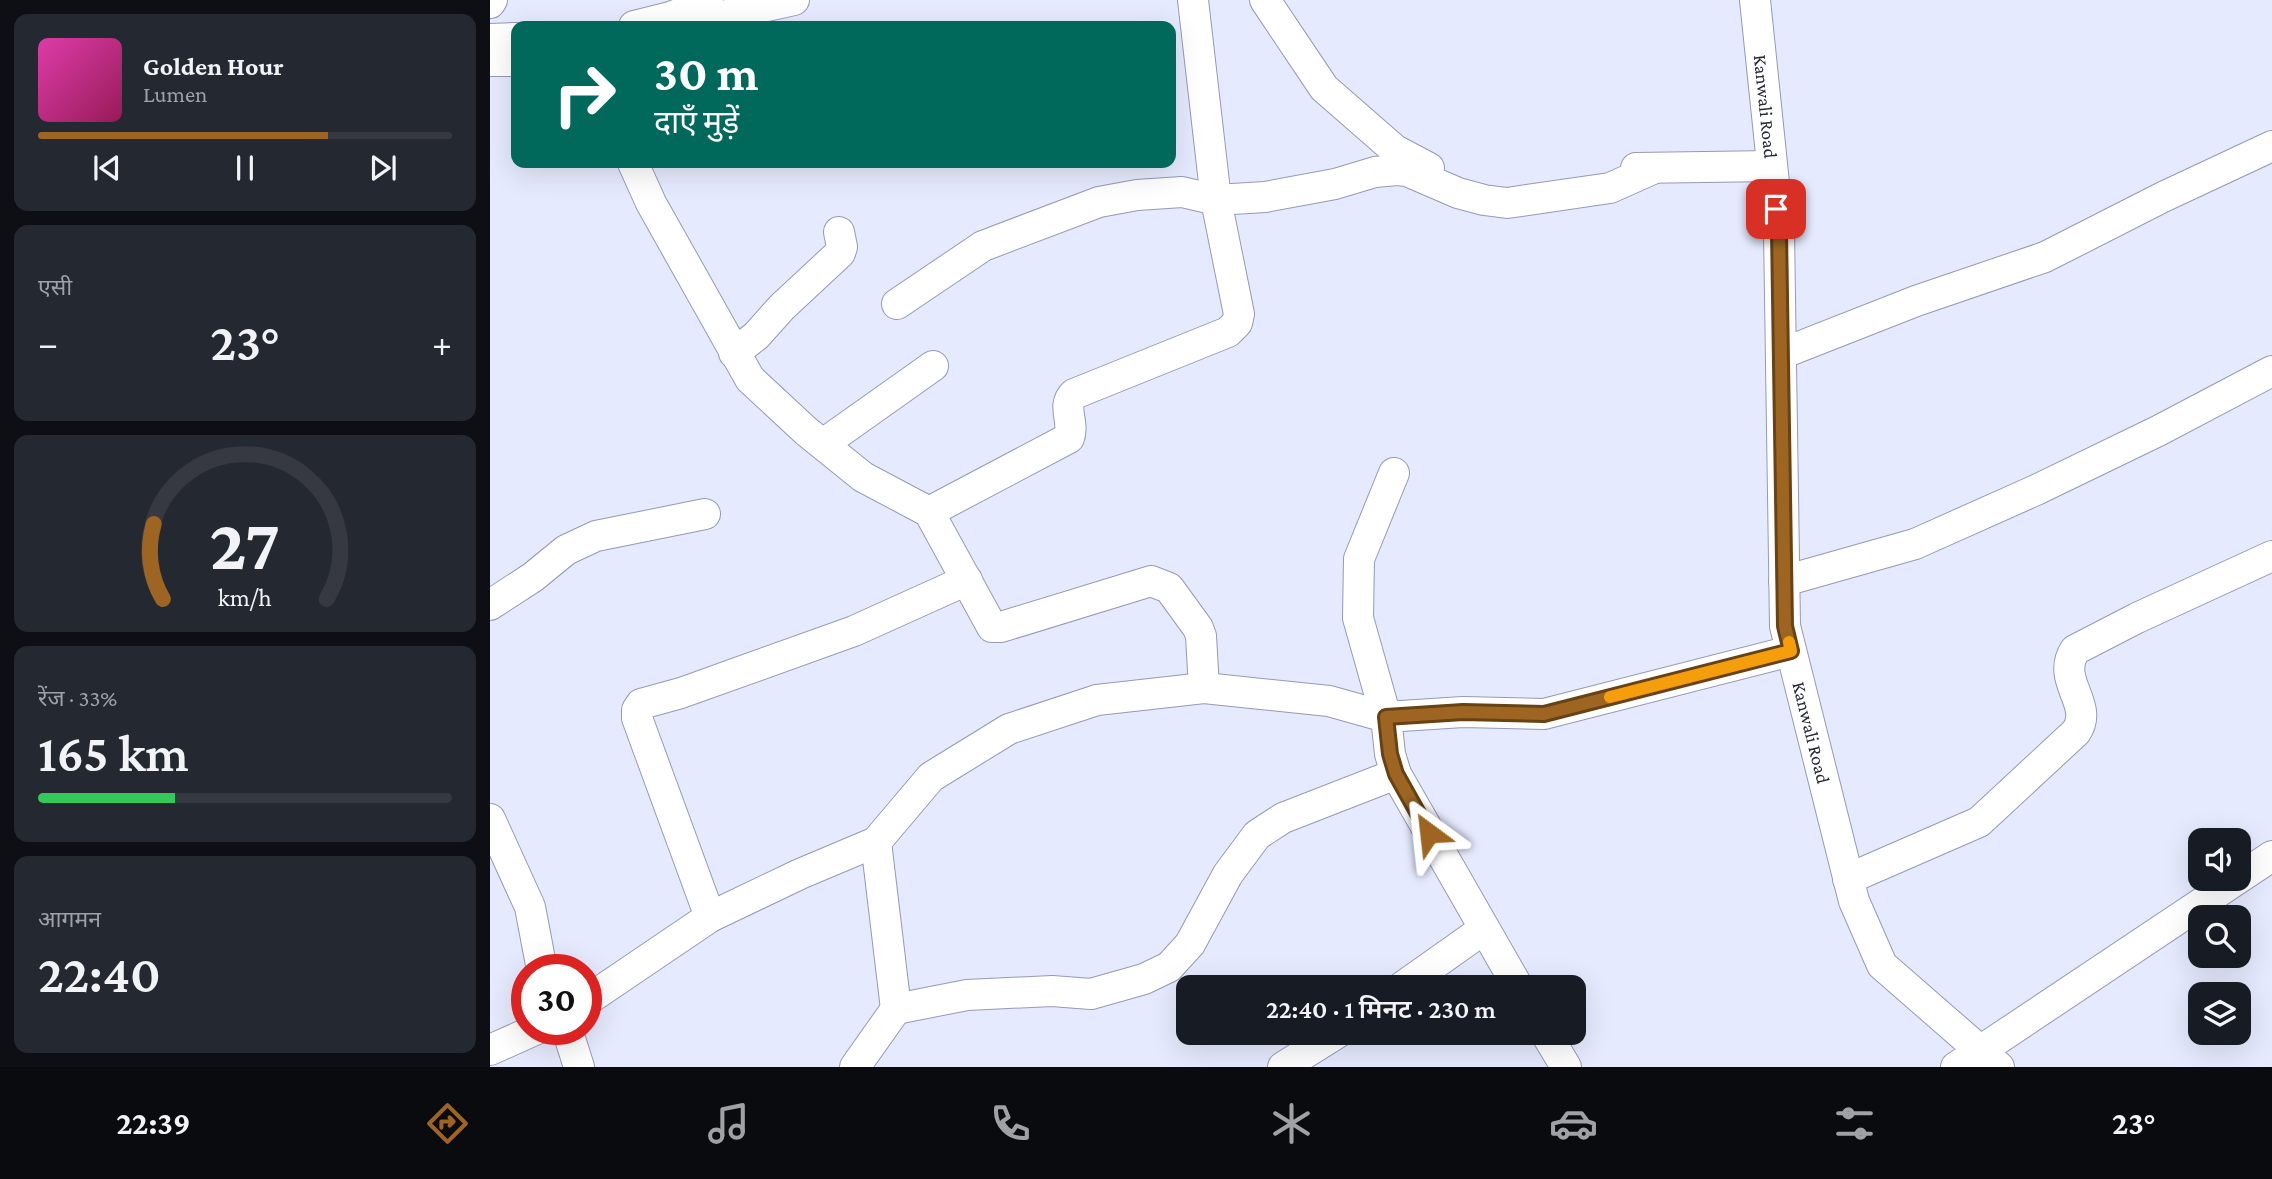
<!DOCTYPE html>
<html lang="hi">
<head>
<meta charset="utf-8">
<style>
	body { margin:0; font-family:"Crimson Pro","Noto Sans Devanagari",serif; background:#242831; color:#f1f3f6; height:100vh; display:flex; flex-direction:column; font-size:26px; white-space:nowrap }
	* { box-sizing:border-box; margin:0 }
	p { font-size:23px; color:#9ea1a6 }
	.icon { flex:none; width:38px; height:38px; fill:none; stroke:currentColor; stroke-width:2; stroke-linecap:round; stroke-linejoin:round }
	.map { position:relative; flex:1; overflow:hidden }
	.drawer { display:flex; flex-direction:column; gap:14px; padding:14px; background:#0d0f14; width:490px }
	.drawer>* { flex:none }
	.hud { position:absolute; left:21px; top:21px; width:665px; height:147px; border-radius:14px; box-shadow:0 7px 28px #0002; background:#00695c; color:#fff; overflow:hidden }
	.buttons { position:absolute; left:1698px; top:828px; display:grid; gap:14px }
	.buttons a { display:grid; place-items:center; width:63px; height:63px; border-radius:14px; background:#171b24; box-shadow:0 7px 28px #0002; font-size:35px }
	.speed { position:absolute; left:21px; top:954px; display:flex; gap:14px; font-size:35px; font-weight:700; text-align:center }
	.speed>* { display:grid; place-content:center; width:91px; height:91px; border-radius:50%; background:#171b24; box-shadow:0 7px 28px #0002; line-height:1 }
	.speed .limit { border:10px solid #d22; background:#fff; color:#111 }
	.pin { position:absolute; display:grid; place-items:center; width:60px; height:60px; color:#fff; margin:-30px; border-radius:14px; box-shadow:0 4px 10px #0006 }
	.me { position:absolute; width:77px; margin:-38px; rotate:330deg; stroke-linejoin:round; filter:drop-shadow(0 0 5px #0008) }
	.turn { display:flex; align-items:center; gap:24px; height:147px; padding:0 28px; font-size:32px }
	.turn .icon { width:91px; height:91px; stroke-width:2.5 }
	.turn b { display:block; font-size:49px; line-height:60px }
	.big { font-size:52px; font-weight:600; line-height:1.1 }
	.drawer .card { flex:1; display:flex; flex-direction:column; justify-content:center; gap:10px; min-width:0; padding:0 24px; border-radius:14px; background:#242831 }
	.drawer .dial { align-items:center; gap:0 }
	.dial svg { height:182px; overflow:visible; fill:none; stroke:#363941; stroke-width:7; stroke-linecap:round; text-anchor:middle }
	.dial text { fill:#f1f3f6; stroke:none }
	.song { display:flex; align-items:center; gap:21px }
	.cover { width:84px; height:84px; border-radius:10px; background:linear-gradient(135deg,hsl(320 70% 55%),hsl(330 70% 35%)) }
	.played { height:7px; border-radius:4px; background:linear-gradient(90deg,#9d6521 70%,#363941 70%) }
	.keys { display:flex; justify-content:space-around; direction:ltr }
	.heat { display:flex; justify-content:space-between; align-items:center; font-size:38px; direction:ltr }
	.charge { height:10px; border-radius:5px; background:linear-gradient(90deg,#34c759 33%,#363941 0) }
	.trip { position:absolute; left:686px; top:975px; width:410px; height:70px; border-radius:14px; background:#171b24; box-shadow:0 7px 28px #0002; font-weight:600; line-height:70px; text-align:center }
	.tabs { display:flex; height:112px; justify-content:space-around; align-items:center; background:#090b0e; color:#9ea1a6 }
	.tabs .icon { width:49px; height:49px }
	.tabs .active { color:#9d6521 }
	.tabs b { font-size:32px; color:#f1f3f6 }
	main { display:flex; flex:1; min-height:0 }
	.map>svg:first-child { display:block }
</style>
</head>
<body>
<main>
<section class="drawer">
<div class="card">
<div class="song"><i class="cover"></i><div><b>Golden Hour</b><p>Lumen</p></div></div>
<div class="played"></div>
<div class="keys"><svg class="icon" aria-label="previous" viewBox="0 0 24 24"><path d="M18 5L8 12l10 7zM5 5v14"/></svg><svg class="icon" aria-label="pause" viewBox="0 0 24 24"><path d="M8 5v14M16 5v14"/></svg><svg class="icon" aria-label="next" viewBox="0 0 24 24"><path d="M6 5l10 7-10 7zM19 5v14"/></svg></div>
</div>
<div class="card"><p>एसी</p>
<div class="heat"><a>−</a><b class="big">23°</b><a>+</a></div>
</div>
<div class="card dial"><svg viewBox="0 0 100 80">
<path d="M14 69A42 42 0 1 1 86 69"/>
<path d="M14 69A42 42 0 0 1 10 36" stroke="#9d6521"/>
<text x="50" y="56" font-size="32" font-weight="700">27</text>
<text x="50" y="72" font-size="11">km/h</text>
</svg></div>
<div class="card"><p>रेंज · 33%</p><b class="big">165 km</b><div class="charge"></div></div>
<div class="card"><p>आगमन</p><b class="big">22:40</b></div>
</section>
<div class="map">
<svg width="1782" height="1067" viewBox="0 0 1782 1067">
	<rect width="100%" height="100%" fill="#e6eafe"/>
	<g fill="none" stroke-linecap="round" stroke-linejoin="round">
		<g stroke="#9599b8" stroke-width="32">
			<g id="minor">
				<path d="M775,0L834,88L905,150L939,168"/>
				<path id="s1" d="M1265,0L1289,231L1295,626L1364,901L1392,965L1509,1067"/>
				<path d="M0,3L2,0"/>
				<path d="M144,26L180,17L218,3"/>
				<path d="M200,26L219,19L304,0"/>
				<path d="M0,39L26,38"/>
				<path d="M0,61H26"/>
				<path d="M143,163L161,203L260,379L316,431L373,477L439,512L502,627H511L661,581L679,588L708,628L711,636L714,688"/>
				<path d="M1146,168L1282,166"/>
				<path d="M407,304L493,246L609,202L647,195L692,192L726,200L775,197L845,184L885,172L907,170L917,171L968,193L994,200L1017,203L1120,188L1165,168"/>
				<path d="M244,353L266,336L292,307L350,253L352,247L349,232"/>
				<path d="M1291,354L1426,301L1555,257L1673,197L1782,146"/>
				<path d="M333,444L443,366"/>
				<path d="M439,512L579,438C585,422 571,406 584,394L738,332L747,323L749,314L726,200L703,0"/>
				<path d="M1294,581L1425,544L1546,490L1668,431L1782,371"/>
				<path d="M0,605L43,577L76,550L106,536L215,514"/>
				<path d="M0,819L40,907L52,970"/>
				<path d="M386,842L406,1009L477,995L562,991L601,994L654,979L679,967L700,944L738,874L767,835L793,818L906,774"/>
				<path d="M1358,879L1489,822L1586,732C1605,704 1565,681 1585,650L1647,618L1782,556"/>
				<path d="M220,917L147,718V710L151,704L191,693L364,631L477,580"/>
				<path d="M912,987L994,929"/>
				<path d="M1028,987L906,774L900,754L896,717L973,712L1054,714L1301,651"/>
				<path d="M96,1001L220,917L310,874L386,842L441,777L519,729L607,700L714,688L839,701L896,717L868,618L869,559L904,473"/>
				<path d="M77,1029L89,1067"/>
				<path d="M1055,1032L1076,1067"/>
				<path d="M0,1050L47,1029"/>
				<path d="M365,1067L406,1009"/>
				<path d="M793,1067L849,1032"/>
				<path d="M1466,1067L1782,856"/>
			</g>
		</g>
		<use href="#minor" stroke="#fff" stroke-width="30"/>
	</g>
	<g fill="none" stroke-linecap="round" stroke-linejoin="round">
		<g stroke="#664215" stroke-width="18">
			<path id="route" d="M939,833L906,774L900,754L896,717L973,712L1054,714L1301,651L1295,626L1289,231L1286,209"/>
		</g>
		<use href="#route" stroke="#9d6521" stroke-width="12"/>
		<path stroke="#f59e0b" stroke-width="12" d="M1120,697L1301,651L1299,642"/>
	</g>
	<g text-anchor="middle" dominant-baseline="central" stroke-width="7" stroke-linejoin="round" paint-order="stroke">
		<g font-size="19" fill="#272935" stroke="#fff">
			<text stroke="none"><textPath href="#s1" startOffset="107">Kanwali Road</textPath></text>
			<text stroke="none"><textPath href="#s1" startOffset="737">Kanwali Road</textPath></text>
		</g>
	</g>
</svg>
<div class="buttons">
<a><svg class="icon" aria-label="sound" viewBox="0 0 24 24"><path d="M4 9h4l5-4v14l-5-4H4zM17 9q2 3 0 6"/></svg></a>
<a><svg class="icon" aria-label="search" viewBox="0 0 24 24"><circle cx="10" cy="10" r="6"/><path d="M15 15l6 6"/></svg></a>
<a><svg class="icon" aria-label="layers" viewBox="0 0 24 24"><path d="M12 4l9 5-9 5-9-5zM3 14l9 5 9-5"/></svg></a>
</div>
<div class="speed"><div class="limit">30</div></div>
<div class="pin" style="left:1286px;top:209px;background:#d93025"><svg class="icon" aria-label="arrive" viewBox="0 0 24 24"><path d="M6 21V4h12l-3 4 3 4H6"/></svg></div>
<svg class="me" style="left:939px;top:833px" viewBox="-20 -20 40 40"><path d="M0-17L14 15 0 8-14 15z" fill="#9d6521" stroke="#fff" stroke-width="4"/></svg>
<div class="trip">22:40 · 1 मिनट · 230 m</div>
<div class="hud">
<div class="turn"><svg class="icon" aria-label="right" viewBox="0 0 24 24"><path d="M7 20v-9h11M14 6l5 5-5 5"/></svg><div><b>30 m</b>दाएँ मुड़ें</div></div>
</div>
</div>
</main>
<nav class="tabs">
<b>22:39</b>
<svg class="icon active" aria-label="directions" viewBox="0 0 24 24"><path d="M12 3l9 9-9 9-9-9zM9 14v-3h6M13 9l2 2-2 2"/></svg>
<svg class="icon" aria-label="music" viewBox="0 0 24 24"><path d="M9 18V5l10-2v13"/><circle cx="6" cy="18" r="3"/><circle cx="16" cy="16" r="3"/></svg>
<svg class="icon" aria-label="phone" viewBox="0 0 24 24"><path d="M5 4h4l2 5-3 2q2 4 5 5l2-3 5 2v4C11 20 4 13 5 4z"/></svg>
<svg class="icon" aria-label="climate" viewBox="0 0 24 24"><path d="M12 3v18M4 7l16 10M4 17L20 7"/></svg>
<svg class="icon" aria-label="car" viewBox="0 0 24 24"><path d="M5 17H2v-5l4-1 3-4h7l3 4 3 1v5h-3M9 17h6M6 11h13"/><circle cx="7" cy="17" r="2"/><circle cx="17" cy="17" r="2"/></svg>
<svg class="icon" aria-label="filters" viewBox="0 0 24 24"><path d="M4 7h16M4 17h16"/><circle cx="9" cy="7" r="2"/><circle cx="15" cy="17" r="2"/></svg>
<b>23°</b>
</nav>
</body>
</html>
